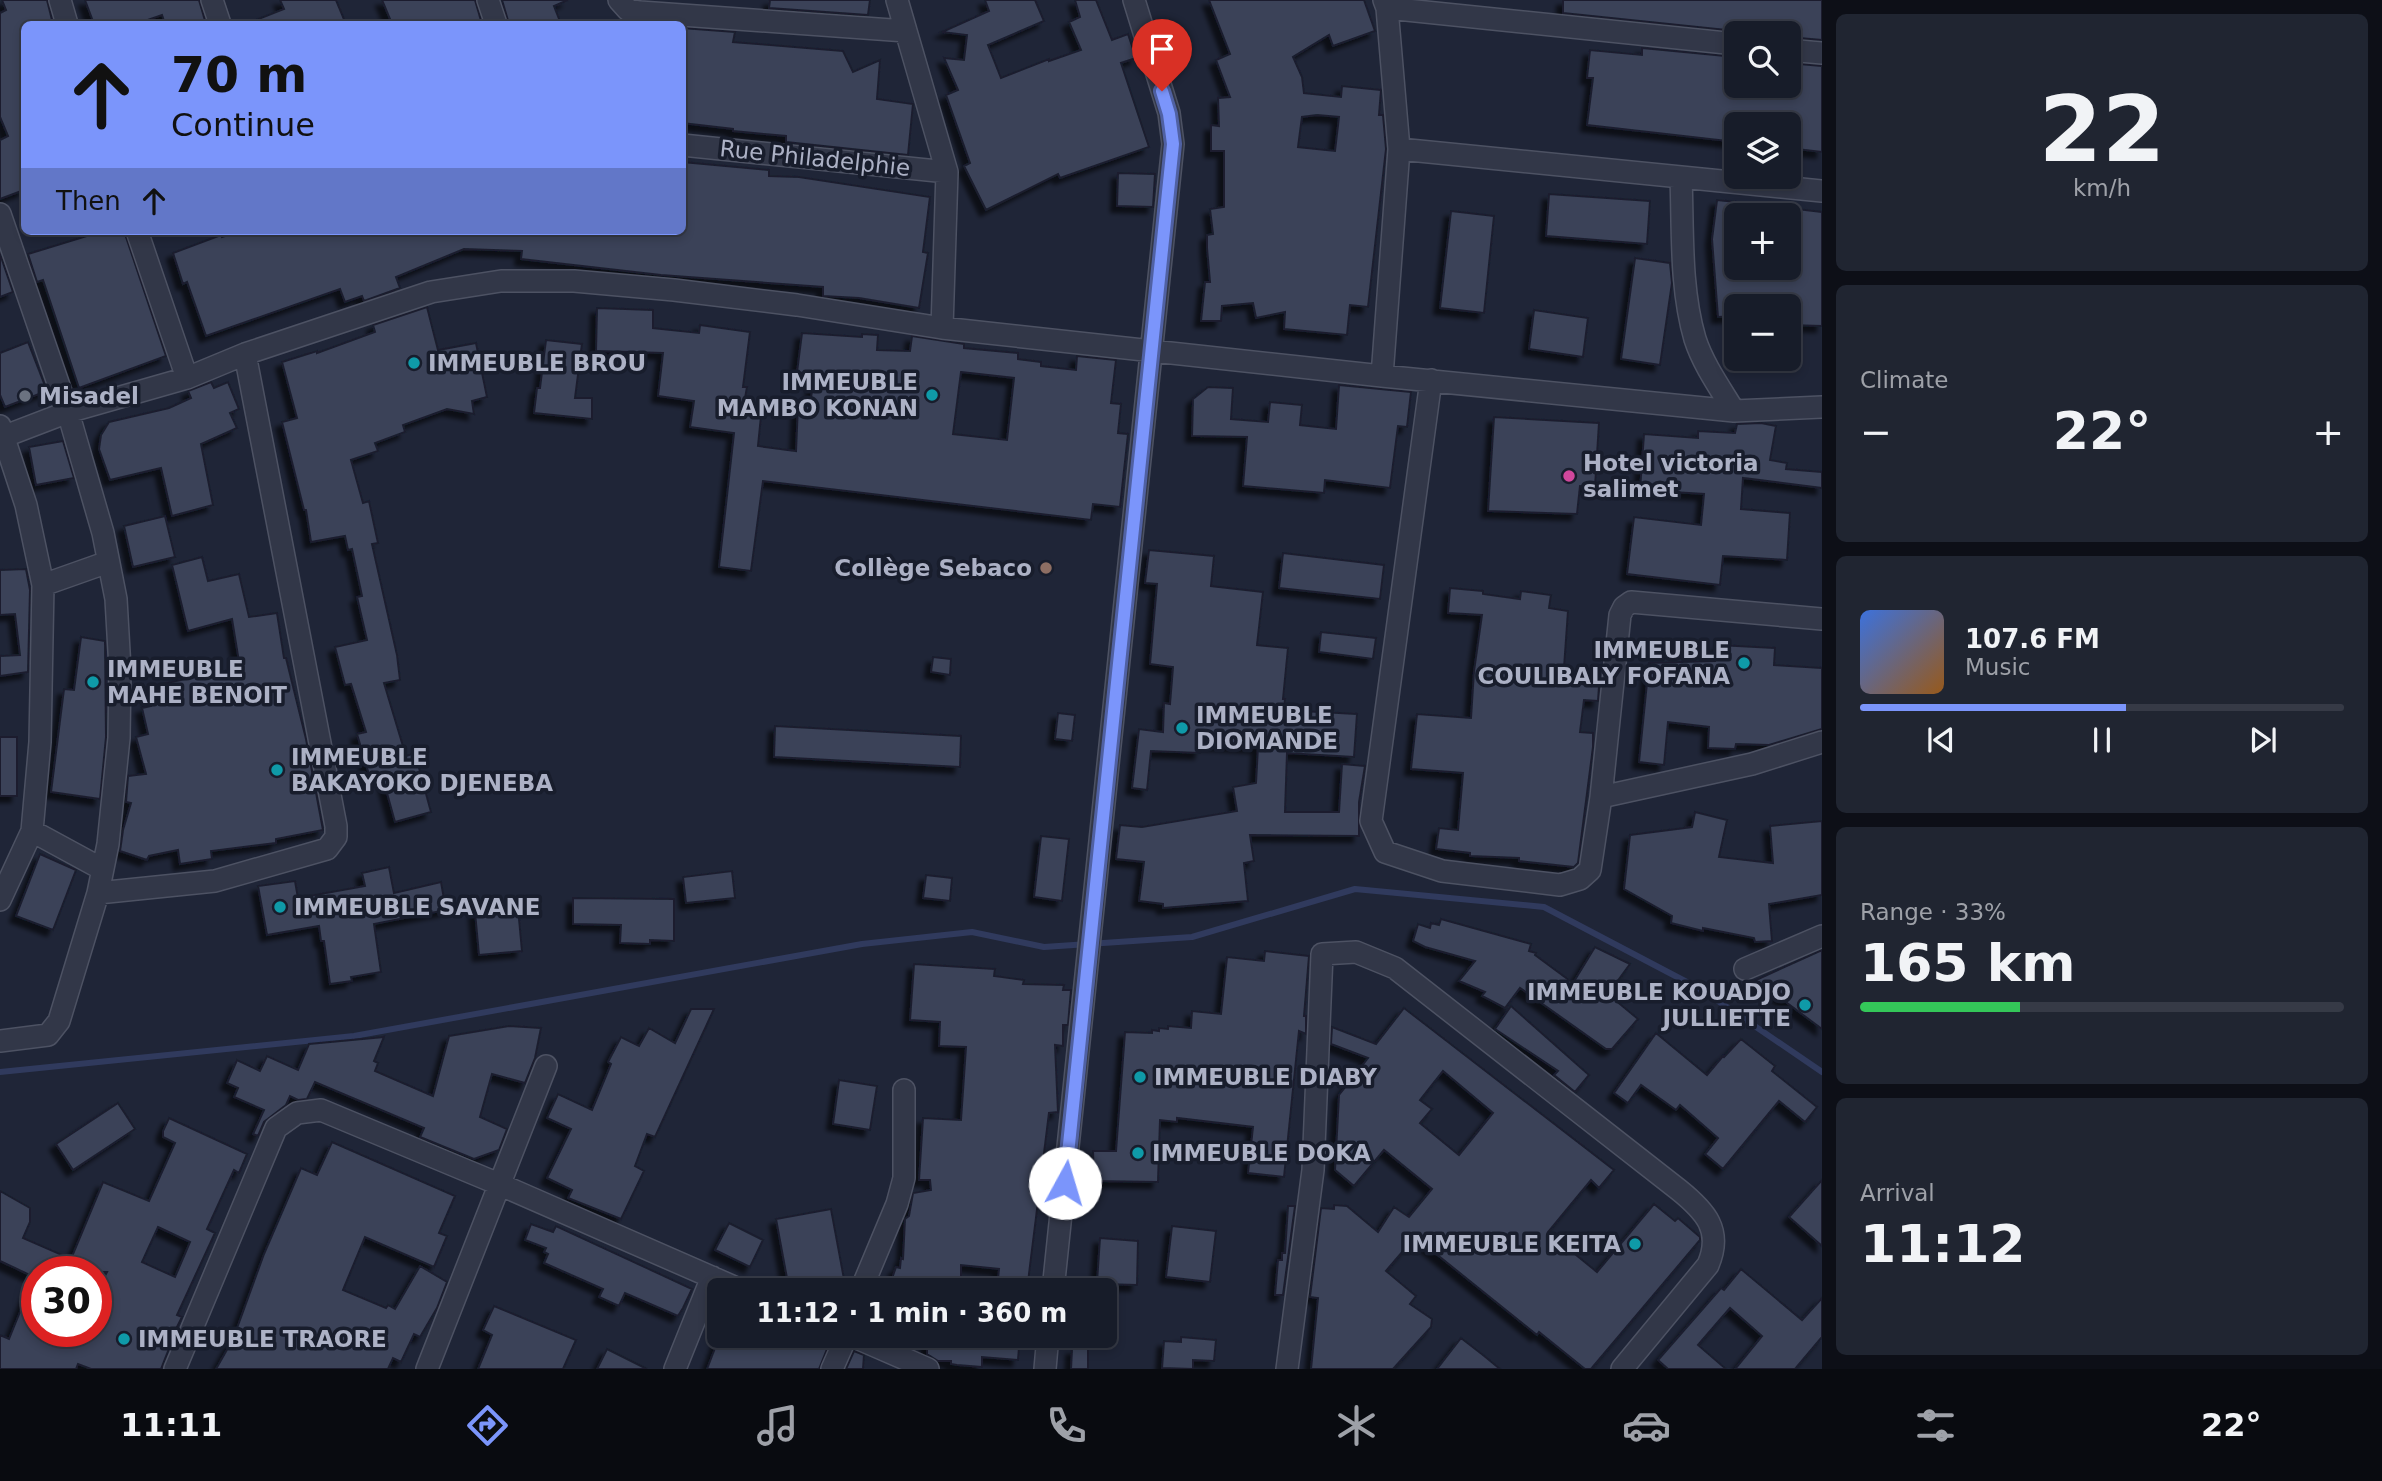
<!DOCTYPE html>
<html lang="en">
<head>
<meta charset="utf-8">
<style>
	body { margin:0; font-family:"DejaVu Sans",sans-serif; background:#202531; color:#f1f3f6; height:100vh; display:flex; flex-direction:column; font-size:26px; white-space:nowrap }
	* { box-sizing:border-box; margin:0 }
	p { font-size:23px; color:#9ea1a8 }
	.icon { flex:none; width:38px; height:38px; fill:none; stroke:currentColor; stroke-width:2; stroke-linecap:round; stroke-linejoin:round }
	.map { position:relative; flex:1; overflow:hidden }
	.sheet { display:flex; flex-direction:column; gap:14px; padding:14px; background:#0d0f17; width:560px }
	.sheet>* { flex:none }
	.top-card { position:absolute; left:21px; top:21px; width:665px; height:214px; border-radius:10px; box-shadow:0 4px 10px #0003,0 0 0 2px #363a46; background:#7b95fb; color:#111; overflow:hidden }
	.tools { position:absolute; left:1724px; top:21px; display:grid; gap:14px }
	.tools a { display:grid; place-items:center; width:77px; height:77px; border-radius:10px; background:#171c29; box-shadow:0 4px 10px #0003,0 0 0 2px #363a46; font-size:35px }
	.speed { position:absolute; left:21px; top:1256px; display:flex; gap:14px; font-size:35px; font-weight:700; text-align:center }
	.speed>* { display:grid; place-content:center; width:91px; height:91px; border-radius:50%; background:#171c29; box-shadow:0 4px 10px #0003,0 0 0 2px #363a46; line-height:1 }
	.speed .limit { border:10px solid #d22; background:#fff; color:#111 }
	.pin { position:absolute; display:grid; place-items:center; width:60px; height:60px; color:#fff; margin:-72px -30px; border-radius:50% 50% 50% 0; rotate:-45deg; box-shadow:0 0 7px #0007 }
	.pin .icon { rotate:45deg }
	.me { position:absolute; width:77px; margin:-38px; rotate:6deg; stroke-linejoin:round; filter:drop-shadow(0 0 5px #0008) }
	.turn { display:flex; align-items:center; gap:24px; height:147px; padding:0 35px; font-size:32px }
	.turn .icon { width:91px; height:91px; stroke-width:2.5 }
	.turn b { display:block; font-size:49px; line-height:60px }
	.then { display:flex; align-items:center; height:66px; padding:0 35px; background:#0003; gap:14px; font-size:26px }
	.big { font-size:52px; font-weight:700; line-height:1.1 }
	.sheet .tile { flex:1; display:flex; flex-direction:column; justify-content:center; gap:10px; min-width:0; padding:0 24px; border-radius:10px; background:#202531 }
	.sheet .dial { align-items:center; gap:0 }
	.dial b { font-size:91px; line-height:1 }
	.song { display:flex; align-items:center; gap:21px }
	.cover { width:84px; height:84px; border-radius:10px; background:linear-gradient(135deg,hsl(220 70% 55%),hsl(30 70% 35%)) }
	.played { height:7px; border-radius:4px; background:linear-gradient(90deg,#7b95fb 55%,#363a46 55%) }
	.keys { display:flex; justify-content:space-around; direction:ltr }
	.heat { display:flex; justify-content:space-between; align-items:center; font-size:38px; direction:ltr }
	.charge { height:10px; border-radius:5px; background:linear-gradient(90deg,#34c759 33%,#363a46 0) }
	.trip { position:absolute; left:707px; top:1278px; width:410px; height:70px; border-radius:10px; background:#171c29; box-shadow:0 4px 10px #0003,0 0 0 2px #363a46; font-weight:700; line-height:70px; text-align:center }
	.menu { display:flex; height:112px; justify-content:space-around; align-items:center; background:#090b10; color:#9ea1a8 }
	.menu .icon { width:49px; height:49px }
	.menu .active { color:#7b95fb }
	.menu b { font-size:32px; color:#f1f3f6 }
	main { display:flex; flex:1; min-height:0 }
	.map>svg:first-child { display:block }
</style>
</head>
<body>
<main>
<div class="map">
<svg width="1822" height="1369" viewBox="0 0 1822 1369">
	<defs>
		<filter id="shadow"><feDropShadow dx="-6" dy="6" stdDeviation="2" flood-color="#0009"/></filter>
	</defs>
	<rect width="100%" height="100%" fill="#1f2537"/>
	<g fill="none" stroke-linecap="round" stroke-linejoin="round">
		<path stroke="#303a5d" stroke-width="6" d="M0,1072L354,1036L862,944L972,932L1044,947L1192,937L1355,889L1544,907L1702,990L1822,1072"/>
	</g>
	<path fill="#3b4258" stroke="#1a1f2e" stroke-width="2" fill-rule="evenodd" filter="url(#shadow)" d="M2,0H47L53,24H24V190L0,199V140L8,136L0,117V13L6,10Z
		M85,0H199L206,24H165L162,15L136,24H94Z
		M280,0H336L346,24H246L284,9Z
		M382,0H475L482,24H392Z
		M502,0H568L554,6L561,24H509Z
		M770,0H870L868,15L769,8Z
		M985,0H1035L1044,21L988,45L1001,78L1049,59V61L1081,50L1069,22L1080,17L1075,0H1096L1112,40L1128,34L1136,58L1121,63L1149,147L1060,178L1058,174L986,210L964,166L970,163L946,95L958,90L944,58L964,60L967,35L942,32L989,11Z
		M1209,0H1364L1375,31L1333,46L1329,35L1293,57L1302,77L1304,93L1341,97L1342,86L1381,90L1379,115H1383L1386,149L1368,307L1350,305L1347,335L1284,329L1285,312L1256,318L1253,303L1222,306L1221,321H1201L1205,282H1210L1207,248V235L1213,234L1210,209L1224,207V151H1211V125L1219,126L1218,98L1230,97L1216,60L1230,54ZM1317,115L1339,117L1335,151L1298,147L1302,117Z
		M1563,0H1822V40L1788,37V33L1736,28V31L1563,13Z
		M682,28L735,32L733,42L843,51L853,72L880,60L877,99L913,104L908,155L786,142V136L733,131V129L682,123Z
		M1642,48L1736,57V86H1788V63L1822,66V152L1788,148V124H1736V142L1587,125L1593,78H1587L1590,50L1642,55Z
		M682,162L769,170V176L799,177L930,197L923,252L928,253L919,308L859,298L823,296V287L661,275L521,259L522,251L464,249L396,277L400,288L364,301L362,296L345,302L340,289L206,336L187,282L183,284L173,253L221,235L222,237L240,231H682Z
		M1118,173L1155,174L1153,207L1117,206Z
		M1549,194L1650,201L1647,244L1546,236Z
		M1717,200L1736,202V268H1788V208L1822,212V326L1788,325V306H1736V316L1718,317L1712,239Z
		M1451,211L1494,216L1484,313L1440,308Z
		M103,231H124L166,356L79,388L43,280L37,282L28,254Z
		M0,254L13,292L0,297Z
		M1635,258L1670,263L1672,283L1660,365L1621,359Z
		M427,307L438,350L476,343L487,397L472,401L474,414L447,409L403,425L405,432L375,443L378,451L351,460L363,503L369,501L378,543L372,544L397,655L400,680L384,683L406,756L415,753L431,812L395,822L382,775L370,778L357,734L366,732L351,684L345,685L335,647L367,640L357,597L362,596L352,549L348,550L345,536L311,542L306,510H304L282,422L297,418L282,362L317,351V353L375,332L373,325Z
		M597,308L653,310V328L699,333L700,325L750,332L743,387H747L744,404L762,406L758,446L796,451L798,405L810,406L814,375L797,372L802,333L862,337V334L878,335L877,350L910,351L912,336L964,344V348L1018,353V359L1041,362V366L1076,370L1077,356L1116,360L1111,403L1121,404L1118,433L1128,434L1120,507L1093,504L1091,520L763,481L751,571L719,567L734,433L690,427L694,401L658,396L663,353L596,351ZM961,372L1014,378L1007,440L953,434Z
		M1534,310L1588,318L1583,357L1529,349Z
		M546,340L582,344L575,398H592V419L534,413L537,388H540Z
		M28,342L47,391L5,407L0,395V353Z
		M211,382L214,388L228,382L239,409L230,413L237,428L201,444L213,505L172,516L161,468L110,480L99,449L101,435L109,422L169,408L191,398L188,391Z
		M1339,385L1411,392L1407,427L1398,426L1390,488L1325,480L1324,493L1243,486L1247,437L1192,436L1193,399L1208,387L1233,388L1231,419L1268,422L1270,402L1302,405L1300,425L1336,429Z
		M1494,417L1599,423L1595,487L1580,486L1577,514L1488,511Z
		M1761,423L1776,426L1770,460L1787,463L1786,469L1822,472V488L1743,478L1741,509L1790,513L1787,560L1723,556L1720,585L1627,574L1634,517L1701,525L1704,494L1640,490L1644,434L1698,438V431L1735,433L1737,424Z
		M63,441L74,478L36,485L29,447Z
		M165,516L175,557L133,567L124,526Z
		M1149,550L1214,556L1211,586L1263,592L1257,645L1288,648L1283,699H1285L1284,710L1357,714L1354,757L1287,753L1285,812H1339L1342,764L1365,766L1359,802V836L1250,835L1254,861L1244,863L1248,901L1163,908V904L1139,901L1144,862L1116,859L1120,825L1142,827L1237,811L1233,787L1256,783L1258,747L1201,744L1200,753L1151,751L1147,790L1132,788L1139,729L1163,732L1164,703L1170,704L1173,667L1150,664L1157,584L1145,583Z
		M1283,553L1384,565L1380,599L1279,588Z
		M202,557L208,581L239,574L249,617L277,613L284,658H286L306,739L323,830L276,839V843L211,851L212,859L180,864L178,850L149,856L147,860L120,851L123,830L131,803L126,802L128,776L146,774L136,737L148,734L142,708L151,706L147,687L240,668L232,619L188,631L172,565Z
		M26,569L30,590L28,672L0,676V656L20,655L15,614L0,615V570Z
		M1450,588L1483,591V594L1520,599L1521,591L1551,595L1549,608L1568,611L1563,682L1599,686L1598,701L1584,700L1580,732L1593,733V747L1578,863L1574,867L1519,861V858L1470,856V853L1436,849L1439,828L1458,830L1463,773L1411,769L1417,714L1471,718L1474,671L1482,615L1448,613Z
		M1321,632L1376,638L1373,659L1319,652Z
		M81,637L105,641L106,737L100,799L51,792L64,689L74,690Z
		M1718,645L1775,648L1774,665L1822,668V729L1769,745L1736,744L1735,749L1708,748L1709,727L1668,722L1664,765L1639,762L1649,663L1715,661Z
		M933,657L951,659L950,675L931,672Z
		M1058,713L1075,715L1072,741L1055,739Z
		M775,726L961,736L960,767L774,757Z
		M0,737H17V796H0Z
		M1695,812L1727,820L1719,857L1773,863L1770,826L1822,821V895L1769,904L1772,941L1755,942L1754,938L1703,928V931L1671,923L1672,916L1624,889L1630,835L1692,827Z
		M1041,836L1069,839L1062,901L1034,897Z
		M40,854L76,870L53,930L16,916Z
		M389,867L394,893L441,882L446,910L374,924L381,972L351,977L352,981L330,984L324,941H321L319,926L267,935L258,886L295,881L298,898L365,886L362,873Z
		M732,871L735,898L686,903L683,877Z
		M926,875L952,878L950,901L923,898Z
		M573,898L674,899V941L650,940V944L620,943L621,925L573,924Z
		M518,908L522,951L479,955L475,912Z
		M1441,919L1531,944L1529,951L1536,953L1535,955L1573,983L1595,947L1630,964L1608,994L1638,1019L1612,1049H1606L1520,988L1505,1008L1482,996L1485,992L1459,981L1475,961L1425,947L1413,941L1418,924L1430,928L1431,923L1439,925Z
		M1822,950V1029L1756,980Z
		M1265,951L1309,956L1304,1016H1306V1034L1299,1031L1284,1177L1248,1173L1253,1127L1177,1118V1122L1160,1120L1158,1182L1094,1181L1093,1151H1116L1125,1032L1152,1033V1030L1159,1031V1028L1168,1029V1026L1191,1028L1192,1011L1221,1014L1227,957L1264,961Z
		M914,964L995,969L994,976L1024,980L1023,984L1064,985L1063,990H1071L1068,1025H1063V1046L1055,1045L1058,1112L1049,1113L1027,1290H997L999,1269L961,1265V1290H888L896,1267L900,1268L901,1258L903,1259L905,1219L909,1216L913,1193L931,1190L930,1180H919L923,1118L961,1120L966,1047L939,1046L940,1022L910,1020Z
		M1511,1006L1589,1075L1575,1092L1554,1075L1558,1071L1495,1029Z
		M1404,1008L1614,1170L1599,1188L1591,1180L1548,1232L1597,1272L1654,1204L1675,1221L1678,1218L1700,1237V1240L1591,1369H1585L1539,1332L1537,1335L1415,1237L1386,1271L1416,1296L1410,1304L1432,1319L1431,1327L1393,1369H1311L1318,1298L1310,1297L1321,1208L1334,1209V1205L1347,1206L1378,1232L1394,1207L1409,1217L1432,1189L1384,1150L1354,1186L1335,1170L1339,1095L1368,1058L1331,1044L1332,1027L1376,1044ZM1443,1071L1493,1113L1459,1155L1420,1123L1432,1109L1420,1100Z
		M691,1009H714L655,1137L647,1134L635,1166L644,1171L621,1219L568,1198L572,1190L547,1178L571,1129L547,1118L558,1094L592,1110L611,1064L608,1062L621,1037L639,1046L649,1028L675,1043Z
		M509,1026L541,1028L535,1058L525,1083L492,1074L480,1117L507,1129L499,1150L474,1159L420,1137L424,1128L315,1082L307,1099L298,1100L290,1096L286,1105L264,1122L258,1136L253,1134L264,1110L234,1097L238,1088L227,1083L237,1060L260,1071L267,1056L298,1070L309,1044L384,1037L374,1061L378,1063L375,1071L433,1096L449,1036Z
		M1656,1033L1707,1075L1723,1056L1724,1057L1741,1039L1775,1066L1772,1071L1817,1107L1805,1122L1779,1101L1723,1169L1705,1154L1718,1138L1680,1105L1676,1110L1641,1085L1628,1103L1614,1093Z
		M839,1080L877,1086L870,1130L833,1124Z
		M118,1103L135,1129L73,1170L56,1144Z
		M169,1118L247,1154L239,1173L234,1170L207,1229L215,1233L177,1315L182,1317L168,1345L170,1346L161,1369H91L78,1364L76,1369H0V1335L9,1339L34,1277L0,1261V1191L30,1208V1222L23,1238L71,1259L103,1182L149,1201L175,1143L163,1137V1131ZM158,1227L190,1242L175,1277L142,1262ZM37,1272H107L96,1293V1299L107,1305L96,1332H37Z
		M332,1142L455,1196L439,1233L447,1236L434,1267L365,1237L343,1290L386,1308L388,1305L395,1309L420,1266L447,1282L437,1308L420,1337L414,1334L401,1362L393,1358L388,1369H216L233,1339L264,1254L301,1168L317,1175Z
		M1822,1180V1246L1789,1217Z
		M1288,1206H1295L1283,1295H1275L1278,1260H1282V1253H1285Z
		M831,1209L844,1279L789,1289L776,1219Z
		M729,1223L763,1240L750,1267L715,1250Z
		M531,1224L553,1232L556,1226L692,1289L683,1308L678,1316L625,1293L619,1306L599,1297L603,1289L544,1263L548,1254L544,1252L546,1248L525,1240Z
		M1172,1226L1216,1231L1210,1282L1166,1277Z
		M1100,1238L1138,1241L1137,1285L1102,1284V1282H1097Z
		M1741,1269L1802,1320L1822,1298V1337L1795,1369H1735L1762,1336L1730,1308L1698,1345L1726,1369H1668L1658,1360L1721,1288L1724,1290Z
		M494,1306L576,1340L563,1369H478L492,1335L483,1330Z
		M720,1335H727L739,1341L742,1335H822L831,1339L819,1369H707Z
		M927,1335H956V1340L993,1342V1335H1020L1018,1360L982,1357V1367L957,1365L951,1364V1361H938L927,1354Z
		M1181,1337L1216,1340L1214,1361L1193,1360V1369L1162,1368L1164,1341L1181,1342Z
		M1461,1338L1483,1355L1500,1369H1437Z
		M607,1349L647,1369H597Z
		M1072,1349H1088V1369H1071Z
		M854,1351L864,1355L863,1369H846Z"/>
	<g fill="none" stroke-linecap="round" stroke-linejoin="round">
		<g stroke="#4d5263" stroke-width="24">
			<path id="street" d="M60,0L67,24
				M212,0L220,24
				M488,0L496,24
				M619,0L628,10L640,12L906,31
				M897,0L947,172L942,328
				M1387,8L1736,44
				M1788,50L1822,53
				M682,145L947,172
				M1399,149L1822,191
				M1681,177C1683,230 1680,288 1695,339C1703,364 1720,388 1734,411
				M0,214L68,412L103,533L116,599L120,669L119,738L108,844L98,893L59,1021L48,1035L0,1041
				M137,231L187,378
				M1382,376L1399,149L1387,8L1384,0
				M1431,380L1371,821L1385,852L1442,871L1560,885L1580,879L1590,870L1601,797L1620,615L1624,607L1631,602L1822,619
				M0,426L26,505L43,585L40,742L32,831L0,900
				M0,438L68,412L187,378L245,354L431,292L501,281H574L674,290L797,305L942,328L1382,376L1734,411L1822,407
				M43,585L108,562
				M1601,797L1752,764L1822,742
				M32,831L102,869
				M98,893L215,881L327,849L336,837V826L245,354
				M1745,969L1822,936
				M861,1290L897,1204L904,1178V1090
				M1053,1290L1173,144L1169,113L1134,0
				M850,1335L928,1369
				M175,1369L276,1128L297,1113L321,1110L501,1185L741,1290
				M427,1369L546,1066
				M675,1369L712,1277
				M832,1369L847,1335
				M1045,1369L1048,1335
				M1287,1369L1313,1170L1322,954L1356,952L1395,968L1679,1190C1705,1211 1723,1230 1708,1265L1622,1369"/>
		</g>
		<use href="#street" stroke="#323748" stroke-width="21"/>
	</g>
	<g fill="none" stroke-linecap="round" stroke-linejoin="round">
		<g stroke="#5061a3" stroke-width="18">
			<path id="route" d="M1065,1183L1173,144L1169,114L1162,91"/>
		</g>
		<use href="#route" stroke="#7b95fb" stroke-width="12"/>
	</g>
	<g fill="#0f9aa8" stroke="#181d2c" stroke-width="2.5">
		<circle cx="414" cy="363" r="7"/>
		<circle cx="932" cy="395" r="7"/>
		<circle cx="1744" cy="663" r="7"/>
		<circle cx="93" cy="682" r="7"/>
		<circle cx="1182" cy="728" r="7"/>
		<circle cx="277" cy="770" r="7"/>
		<circle cx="280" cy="907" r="7"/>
		<circle cx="1805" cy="1005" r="7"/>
		<circle cx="1140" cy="1077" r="7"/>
		<circle cx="1138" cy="1153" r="7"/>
		<circle cx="1635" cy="1244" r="7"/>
		<circle cx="124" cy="1339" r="7"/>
	</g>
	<circle fill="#6b7280" stroke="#181d2c" stroke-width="2.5" cx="25" cy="396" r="7"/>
	<circle fill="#d1479c" stroke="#181d2c" stroke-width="2.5" cx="1569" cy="476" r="7"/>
	<circle fill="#8d6e63" stroke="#181d2c" stroke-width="2.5" cx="1046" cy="568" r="7"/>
	<g text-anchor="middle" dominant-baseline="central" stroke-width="7" stroke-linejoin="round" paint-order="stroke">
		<g font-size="23" fill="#acb1c5" stroke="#181d2c">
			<text transform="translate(815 158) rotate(6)">Rue Philadelphie</text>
		</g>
		<g font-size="23" font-weight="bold" fill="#acb1c5" stroke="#181d2c" text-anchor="start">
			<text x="428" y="363">IMMEUBLE BROU</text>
			<text x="918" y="382" text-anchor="end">IMMEUBLE<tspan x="918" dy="26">MAMBO KONAN</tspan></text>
			<text x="39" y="396">Misadel</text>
			<text x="1583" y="463">Hotel victoria<tspan x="1583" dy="26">salimet</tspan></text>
			<text x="1032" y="568" text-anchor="end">Collège Sebaco</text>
			<text x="1730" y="650" text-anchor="end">IMMEUBLE<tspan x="1730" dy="26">COULIBALY FOFANA</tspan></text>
			<text x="107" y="669">IMMEUBLE<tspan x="107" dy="26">MAHE BENOIT</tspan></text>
			<text x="1196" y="715">IMMEUBLE<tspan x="1196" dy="26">DIOMANDE</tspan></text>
			<text x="291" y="757">IMMEUBLE<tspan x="291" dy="26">BAKAYOKO DJENEBA</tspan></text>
			<text x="294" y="907">IMMEUBLE SAVANE</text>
			<text x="1791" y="992" text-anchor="end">IMMEUBLE KOUADJO<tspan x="1791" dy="26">JULLIETTE</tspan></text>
			<text x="1154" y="1077">IMMEUBLE DIABY</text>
			<text x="1152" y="1153">IMMEUBLE DOKA</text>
			<text x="1621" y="1244" text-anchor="end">IMMEUBLE KEITA</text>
			<text x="138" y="1339">IMMEUBLE TRAORE</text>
		</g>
	</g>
</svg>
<div class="tools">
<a><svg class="icon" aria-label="search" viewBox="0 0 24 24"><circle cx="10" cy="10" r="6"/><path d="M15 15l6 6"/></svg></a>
<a><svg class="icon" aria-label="layers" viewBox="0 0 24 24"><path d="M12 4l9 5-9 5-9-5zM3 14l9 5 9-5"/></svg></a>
<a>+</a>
<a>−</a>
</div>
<div class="speed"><div class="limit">30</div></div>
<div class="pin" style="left:1162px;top:91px;background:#d93025"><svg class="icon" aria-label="arrive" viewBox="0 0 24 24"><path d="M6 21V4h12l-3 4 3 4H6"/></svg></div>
<svg class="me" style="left:1065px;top:1183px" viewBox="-20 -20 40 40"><circle r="19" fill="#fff"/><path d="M0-13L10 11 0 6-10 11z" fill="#7b95fb"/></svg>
<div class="trip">11:12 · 1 min · 360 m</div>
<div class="top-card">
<div class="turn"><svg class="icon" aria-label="ahead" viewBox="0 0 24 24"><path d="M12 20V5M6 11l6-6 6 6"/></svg><div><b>70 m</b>Continue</div></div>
<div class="then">Then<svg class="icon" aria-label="ahead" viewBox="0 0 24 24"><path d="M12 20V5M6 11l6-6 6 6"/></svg></div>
</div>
</div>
<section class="sheet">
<div class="tile dial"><b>22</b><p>km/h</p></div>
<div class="tile"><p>Climate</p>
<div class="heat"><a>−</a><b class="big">22°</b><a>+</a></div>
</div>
<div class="tile">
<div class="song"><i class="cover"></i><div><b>107.6 FM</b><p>Music</p></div></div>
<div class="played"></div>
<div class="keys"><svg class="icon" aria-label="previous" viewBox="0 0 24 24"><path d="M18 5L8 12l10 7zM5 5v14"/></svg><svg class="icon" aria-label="pause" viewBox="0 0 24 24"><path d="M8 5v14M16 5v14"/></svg><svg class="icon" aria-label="next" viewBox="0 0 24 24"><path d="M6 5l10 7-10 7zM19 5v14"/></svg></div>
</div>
<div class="tile"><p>Range · 33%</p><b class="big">165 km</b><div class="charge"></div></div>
<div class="tile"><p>Arrival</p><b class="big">11:12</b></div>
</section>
</main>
<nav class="menu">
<b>11:11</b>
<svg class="icon active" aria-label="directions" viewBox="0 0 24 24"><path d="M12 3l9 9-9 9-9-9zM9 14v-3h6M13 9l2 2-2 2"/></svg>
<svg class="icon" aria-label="music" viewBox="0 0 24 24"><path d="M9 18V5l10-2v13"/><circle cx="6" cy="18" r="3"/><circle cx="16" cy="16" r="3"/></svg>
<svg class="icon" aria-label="phone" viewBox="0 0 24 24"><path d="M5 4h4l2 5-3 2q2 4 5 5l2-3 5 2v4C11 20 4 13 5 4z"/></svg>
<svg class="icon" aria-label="climate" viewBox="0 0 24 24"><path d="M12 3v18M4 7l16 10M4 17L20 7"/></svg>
<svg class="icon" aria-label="car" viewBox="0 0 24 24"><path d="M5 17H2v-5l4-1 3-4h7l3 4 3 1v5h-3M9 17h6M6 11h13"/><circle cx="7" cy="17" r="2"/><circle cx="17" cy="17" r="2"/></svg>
<svg class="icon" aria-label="filters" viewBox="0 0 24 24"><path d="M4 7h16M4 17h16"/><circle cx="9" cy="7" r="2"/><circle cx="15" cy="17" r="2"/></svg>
<b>22°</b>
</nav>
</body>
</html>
